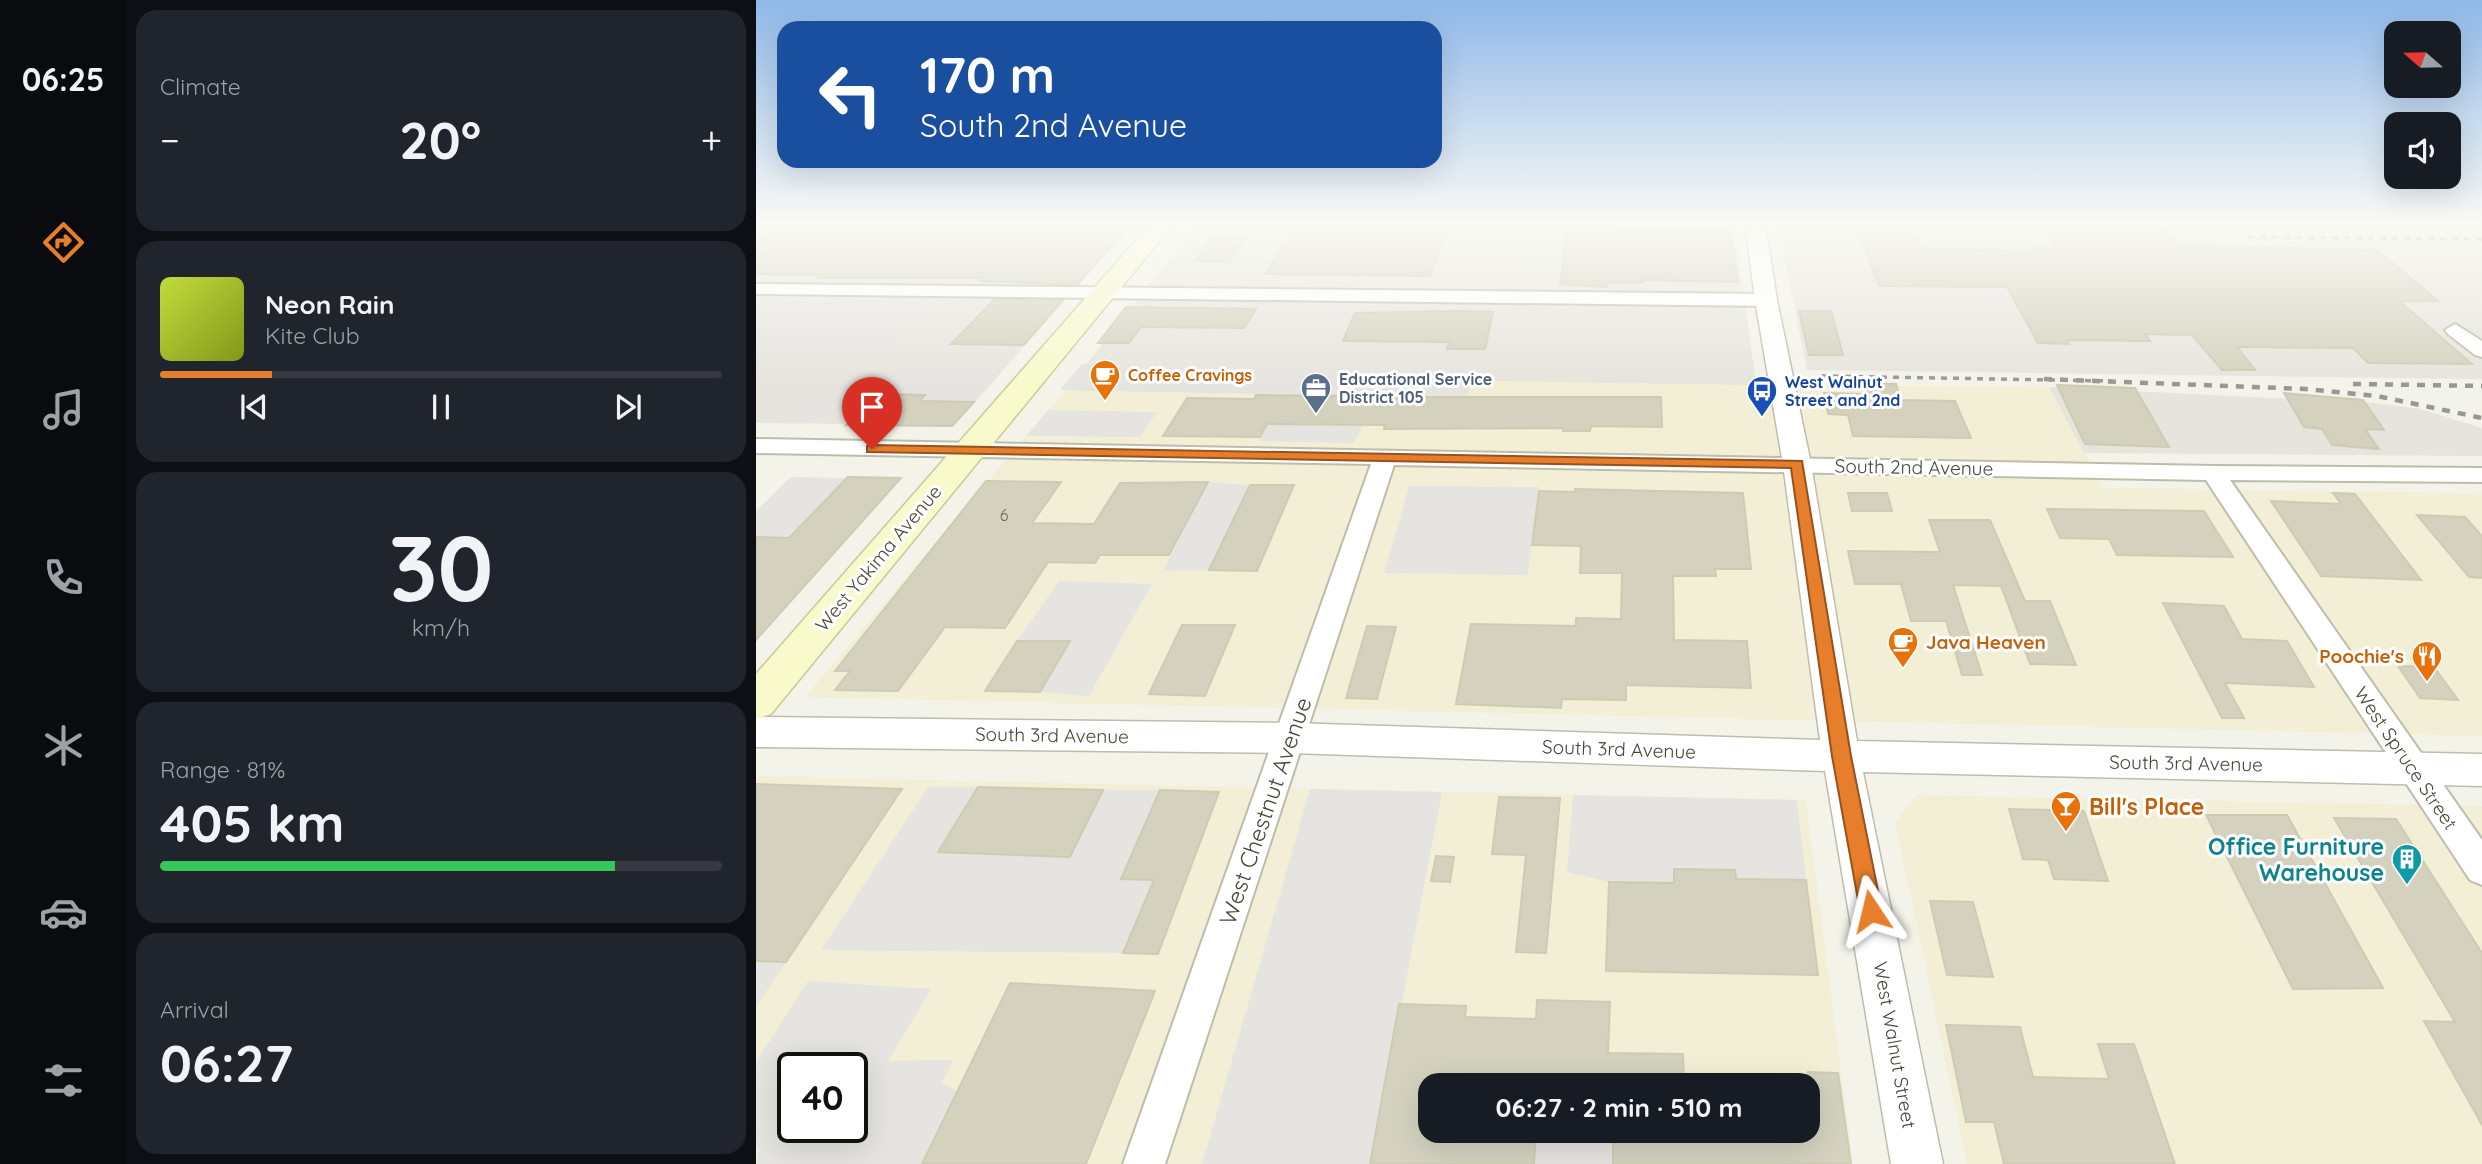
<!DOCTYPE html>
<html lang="en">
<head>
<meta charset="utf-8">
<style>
	body { margin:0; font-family:Quicksand,sans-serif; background:#20242c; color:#f1f3f6; height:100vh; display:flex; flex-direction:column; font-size:26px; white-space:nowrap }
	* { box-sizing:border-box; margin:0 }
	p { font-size:23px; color:#9ea1a6 }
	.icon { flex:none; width:38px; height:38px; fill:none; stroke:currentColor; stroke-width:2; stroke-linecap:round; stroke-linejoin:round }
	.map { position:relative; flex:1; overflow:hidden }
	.side { display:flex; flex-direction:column; gap:10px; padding:10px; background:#0d0f14; width:630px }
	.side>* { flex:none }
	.banner { position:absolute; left:21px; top:21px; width:665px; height:147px; border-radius:21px; box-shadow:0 7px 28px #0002; background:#1a4fa0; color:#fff; overflow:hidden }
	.needle { width:46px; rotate:290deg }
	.fabs { position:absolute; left:1628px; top:21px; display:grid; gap:14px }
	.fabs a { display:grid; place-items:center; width:77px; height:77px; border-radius:14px; background:#171b24; box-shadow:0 7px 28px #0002; font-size:35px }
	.speed { position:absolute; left:21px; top:1052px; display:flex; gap:14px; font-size:35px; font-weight:700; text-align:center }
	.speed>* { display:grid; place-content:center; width:91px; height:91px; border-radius:50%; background:#171b24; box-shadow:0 7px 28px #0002; line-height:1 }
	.speed .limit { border:4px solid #111; border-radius:10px; background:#fff; color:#111 }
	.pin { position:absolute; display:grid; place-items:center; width:60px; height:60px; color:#fff; margin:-72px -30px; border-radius:50% 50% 50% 0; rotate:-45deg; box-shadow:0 0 7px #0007 }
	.pin .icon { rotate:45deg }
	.me { position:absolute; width:77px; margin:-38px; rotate:350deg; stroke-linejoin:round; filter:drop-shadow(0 0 5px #0008) }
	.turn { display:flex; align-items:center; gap:24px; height:147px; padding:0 28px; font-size:32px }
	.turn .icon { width:91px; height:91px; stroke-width:2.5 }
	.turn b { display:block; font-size:49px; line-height:60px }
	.big { font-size:52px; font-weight:700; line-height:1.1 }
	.side .tile { flex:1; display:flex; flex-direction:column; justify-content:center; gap:10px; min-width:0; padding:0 24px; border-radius:21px; background:#20242c }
	.side .dial { align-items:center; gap:0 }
	.dial b { font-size:91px; line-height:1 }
	.song { display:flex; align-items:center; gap:21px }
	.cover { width:84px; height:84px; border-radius:10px; background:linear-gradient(135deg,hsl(70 70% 55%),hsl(70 70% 35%)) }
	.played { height:7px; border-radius:4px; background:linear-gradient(90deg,#e77e2c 20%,#363941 20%) }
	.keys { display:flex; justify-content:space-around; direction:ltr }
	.heat { display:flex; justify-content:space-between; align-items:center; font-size:38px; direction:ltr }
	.charge { height:10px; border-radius:5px; background:linear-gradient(90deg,#34c759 81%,#363941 0) }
	.trip { position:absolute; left:662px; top:1073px; width:402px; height:70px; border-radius:21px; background:#171b24; box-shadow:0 7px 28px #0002; font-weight:700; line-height:70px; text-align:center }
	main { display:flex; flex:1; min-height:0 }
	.dock { display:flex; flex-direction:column; width:126px; justify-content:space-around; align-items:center; background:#090b0e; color:#9ea1a6 }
	.dock .icon { width:49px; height:49px }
	.dock .selected { color:#e77e2c }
	.dock b { font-size:32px; color:#f1f3f6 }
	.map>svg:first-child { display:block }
</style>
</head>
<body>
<main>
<nav class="dock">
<b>06:25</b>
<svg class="icon selected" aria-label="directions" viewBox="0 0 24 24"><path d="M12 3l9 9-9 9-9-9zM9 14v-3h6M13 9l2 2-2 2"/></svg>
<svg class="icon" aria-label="music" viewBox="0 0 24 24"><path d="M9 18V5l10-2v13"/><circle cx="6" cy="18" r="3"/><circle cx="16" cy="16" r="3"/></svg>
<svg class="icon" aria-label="phone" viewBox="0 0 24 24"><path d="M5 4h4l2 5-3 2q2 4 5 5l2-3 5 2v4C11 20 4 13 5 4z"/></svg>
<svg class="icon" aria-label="climate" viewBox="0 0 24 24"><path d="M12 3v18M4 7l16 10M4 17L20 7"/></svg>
<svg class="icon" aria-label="car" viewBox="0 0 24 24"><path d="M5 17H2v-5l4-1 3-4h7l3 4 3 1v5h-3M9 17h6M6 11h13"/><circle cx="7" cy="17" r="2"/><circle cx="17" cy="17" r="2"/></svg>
<svg class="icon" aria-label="filters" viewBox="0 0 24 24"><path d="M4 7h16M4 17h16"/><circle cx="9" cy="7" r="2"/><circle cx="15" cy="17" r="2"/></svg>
</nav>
<section class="side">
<div class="tile"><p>Climate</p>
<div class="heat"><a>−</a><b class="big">20°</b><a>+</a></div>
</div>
<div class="tile">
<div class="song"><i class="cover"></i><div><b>Neon Rain</b><p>Kite Club</p></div></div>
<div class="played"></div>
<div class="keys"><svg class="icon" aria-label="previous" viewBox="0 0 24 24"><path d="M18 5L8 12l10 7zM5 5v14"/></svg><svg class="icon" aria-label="pause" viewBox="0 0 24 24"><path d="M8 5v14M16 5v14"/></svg><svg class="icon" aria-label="next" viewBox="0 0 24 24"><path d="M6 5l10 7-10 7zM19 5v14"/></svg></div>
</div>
<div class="tile dial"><b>30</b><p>km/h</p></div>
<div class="tile"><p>Range · 81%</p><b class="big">405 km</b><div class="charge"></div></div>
<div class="tile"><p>Arrival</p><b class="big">06:27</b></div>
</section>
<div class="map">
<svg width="1726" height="1164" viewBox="0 0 1726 1164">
	<rect width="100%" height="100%" fill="#f3f3e9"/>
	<path fill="#f3efd6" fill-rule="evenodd" d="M322,375L1293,387L1347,488L1726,493V736L49,697Z
		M3,776L1050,800L1097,1164H0V779ZM37,1068H96V1127H37ZM674,1085H1052V1130H674Z
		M1160,795L1726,806V1164H1211L1139,822Z"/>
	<path fill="#e6e4dd" d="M0,222H377L199,425L0,423Z
		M443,222H978L1000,385L322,375Z
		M1021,222H1726V379L1051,370Z
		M1293,387L1619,403L1665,409L1726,428V456L1328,453Z"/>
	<path fill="#e5e4e0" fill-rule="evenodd" d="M0,300L177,303L123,355L0,353Z
		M326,364L720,367L711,398L304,390Z
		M116,373L243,374L218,402L164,401L168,395L123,394L114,402H90L68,423L38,419L78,384L90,386L108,380Z
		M292,410L401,412L384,437L270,436Z
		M511,424L607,425L597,443L503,441Z
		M35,477L91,478L33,538L0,537V511Z
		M452,482L494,485L453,570L407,571Z
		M653,486L783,487L772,575L628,573Z
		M303,581L396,584L333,696L284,692L313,641H261Z
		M172,787H222L183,852L314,857L347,790H404L366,879L398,880L367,953L65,950Z
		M554,789L686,792L615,1164H446Z
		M817,795L1041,800L1050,880L980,879L979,870L918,869V883L853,882L811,872Z
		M0,961L30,962L0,1007Z
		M52,981L175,989L132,1061L197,1060L186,1083L202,1091L166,1164H0L3,1149L0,1148V1062ZM37,1068H96V1127H37Z
		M780,1131H857V1164H778Z"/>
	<path fill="#d4d2bf" stroke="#cecbb3" stroke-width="2" d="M541,222H693L674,276L509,274Z
		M815,222H859L858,230L975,231L982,282L886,280V283H851V287L804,284L811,233H814Z
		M25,223L282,226L375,225L321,285L224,281L227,278H62L66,275L0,274V240Z
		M1325,228H1410L1425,245L1621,250L1682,301H1643L1716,364L1612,363L1597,348L1481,347L1499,370H1466L1436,335L1389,334L1394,341L1311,340L1313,344L1282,343L1251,287L1123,286L1104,235H1160L1166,248L1280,251L1278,248H1300L1290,234H1330Z
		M457,237H489L473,262L439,261Z
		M239,299L307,300L268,345L195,344Z
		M370,307L500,309L488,328L385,327L373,343H342Z
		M701,311L737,312L729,349H691L693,342L587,341L599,313Z
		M1043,311H1075L1087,355H1053Z
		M1107,383L1140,384L1145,400L1199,401L1215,438L1097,436L1092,415L1072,414L1068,393L1110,394Z
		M1301,385L1379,388L1413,447L1329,444Z
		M1528,393L1607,400L1628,430L1609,429L1623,449L1576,445L1566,429L1548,427Z
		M122,394L169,395L164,401L218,402L196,426L90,425Z
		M500,395L601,396L597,404L636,405L639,397H905L906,427L835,426L834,431H807V428L628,429L629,425L511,424L504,437L407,436L431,398L498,399Z
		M92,477L145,478L0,640V537L33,538Z
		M230,481L305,482L276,523L338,524L364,483L452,482L413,555H344L339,563L292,562L249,628L189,627L142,691L79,690L94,671H79Z
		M494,485H538L501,571L453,570Z
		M819,489L987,493L995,569H959L960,576H917L918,640L991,641L995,688L870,685V700L806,699L805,708L700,704L715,624L820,626V618L865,619L866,573H824L825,546L776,545L783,491L819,492Z
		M1092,493H1131L1136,511H1096Z
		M1577,493L1599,494L1665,580L1565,576L1515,501L1585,504Z
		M1291,509L1448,511L1477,557L1361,555L1353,539L1304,538Z
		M1661,515L1709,517L1726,536V578L1713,577Z
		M1173,520H1234L1269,601H1294L1320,665L1274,664L1245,586L1197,585L1226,675H1206L1190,621H1155L1145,584H1099L1092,551L1184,552Z
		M1407,603L1468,606L1486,639L1531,641L1558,687L1469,683L1488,718H1466Z
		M426,625H479L449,696L393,694Z
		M611,626L640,627L621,699L590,698Z
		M261,641H314L284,692L229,691Z
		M1642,666L1678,667L1702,700L1664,698Z
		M0,784L146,789L30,962L0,961Z
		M222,787L347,790L314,857L182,852Z
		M404,790L463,792L402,954L367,953L398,880L365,879Z
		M743,797L804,798L790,953L760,952L770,855L736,854Z
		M1253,809L1328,811L1352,881L1298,879L1292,860L1267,859Z
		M1450,815H1531L1627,988L1537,989Z
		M1578,818L1640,819L1726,953V1125L1668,1021L1699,1022Z
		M680,856L698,857L694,882L675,881Z
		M918,869L979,870L980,879L1050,880L1062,975L850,971L853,882L918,883Z
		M1174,901L1217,902L1237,977L1191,975Z
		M254,983L399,991L330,1164H166Z
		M781,1000L854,1002L852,1053L927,1054L928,1085H674V1130H780L778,1164H614L643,1004L710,1006L709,1017L780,1019Z
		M1190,1025L1264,1027L1277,1077L1353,1079L1342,1044H1378L1419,1164H1248L1238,1122H1210Z
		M1052,1072L1082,1073L1095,1164H857V1130H1052Z"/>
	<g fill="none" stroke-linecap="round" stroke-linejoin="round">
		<g stroke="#bebdac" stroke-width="4">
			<path id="minor" d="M0,284L1010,294L1019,300L1010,306L0,294Z
				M1699,324L1726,341V357L1719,355L1692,334L1689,330Z
				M0,439L1457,466L1726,468V482L1474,480L1726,840V885L1714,880L1450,480L638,465L409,1164H367L615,464L0,453Z"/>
		</g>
		<g stroke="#bebdac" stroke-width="3">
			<path id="tertiary" d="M989,222H1009L1021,300L1055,464L1101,741L1726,754V786L1107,772L1187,1164H1135L1069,771L535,753L0,747V717L535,723L1064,740L1027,464L999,300Z"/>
		</g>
		<g stroke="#c7c998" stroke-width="3">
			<path id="secondary" d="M396,222H419L15,714L0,719V674Z"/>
		</g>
		<use href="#minor" fill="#fff" fill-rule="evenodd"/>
		<use href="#tertiary" fill="#fff" fill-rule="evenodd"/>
		<use href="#secondary" fill="#f8facc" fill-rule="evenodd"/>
		<path stroke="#979797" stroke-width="3.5" stroke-dasharray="6 6" stroke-linecap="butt" d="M1492,237L1726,239
			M1065,376L1356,381"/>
		<path stroke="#979797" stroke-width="4.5" stroke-dasharray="8 8" stroke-linecap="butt" d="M1288,379L1550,389L1621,396L1726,418
			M1597,384L1726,386"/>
	</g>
	<linearGradient id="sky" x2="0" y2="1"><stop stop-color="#8fb8e9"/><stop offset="0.58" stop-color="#fafaf5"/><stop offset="1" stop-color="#fafaf5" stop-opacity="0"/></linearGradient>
	<rect width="1726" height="385" fill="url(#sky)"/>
	<path fill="#e77e2c" stroke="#96521d" stroke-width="2" d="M116,445L1046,461L1095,756L1126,911L1123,918L1115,921L1107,918L1104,911L1076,756L1035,468L111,452V446Z"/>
	<defs>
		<g id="cafe-pin" transform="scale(1.575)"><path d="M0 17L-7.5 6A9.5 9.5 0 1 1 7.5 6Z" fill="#e8710a" stroke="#fff"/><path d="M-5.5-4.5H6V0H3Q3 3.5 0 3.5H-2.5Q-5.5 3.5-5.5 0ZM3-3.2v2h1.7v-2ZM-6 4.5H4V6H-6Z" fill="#fff"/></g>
		<g id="office-pin" transform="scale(1.575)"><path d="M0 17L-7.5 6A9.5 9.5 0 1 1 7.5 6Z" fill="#5c6f8a" stroke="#fff"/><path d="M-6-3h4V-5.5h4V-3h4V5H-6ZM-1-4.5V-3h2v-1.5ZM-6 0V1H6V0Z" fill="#fff"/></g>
		<g id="bus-pin" transform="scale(1.575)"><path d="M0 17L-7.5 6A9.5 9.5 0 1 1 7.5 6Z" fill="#1a4fb4" stroke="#fff"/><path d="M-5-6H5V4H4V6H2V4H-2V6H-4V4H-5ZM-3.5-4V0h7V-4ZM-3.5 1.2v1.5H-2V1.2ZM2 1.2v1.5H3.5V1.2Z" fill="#fff"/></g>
		<g id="restaurant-pin" transform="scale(1.575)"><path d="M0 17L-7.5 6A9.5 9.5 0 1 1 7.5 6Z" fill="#e8710a" stroke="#fff"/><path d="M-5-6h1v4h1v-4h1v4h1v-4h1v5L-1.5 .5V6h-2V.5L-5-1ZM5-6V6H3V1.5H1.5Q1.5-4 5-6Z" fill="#fff"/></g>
		<g id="bar-pin" transform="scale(1.575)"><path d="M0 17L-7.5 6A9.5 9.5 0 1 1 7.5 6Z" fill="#e8710a" stroke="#fff"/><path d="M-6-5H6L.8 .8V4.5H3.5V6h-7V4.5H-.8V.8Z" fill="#fff"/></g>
		<g id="building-pin" transform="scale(1.575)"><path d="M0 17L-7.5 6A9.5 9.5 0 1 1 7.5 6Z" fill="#0f9aa8" stroke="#fff"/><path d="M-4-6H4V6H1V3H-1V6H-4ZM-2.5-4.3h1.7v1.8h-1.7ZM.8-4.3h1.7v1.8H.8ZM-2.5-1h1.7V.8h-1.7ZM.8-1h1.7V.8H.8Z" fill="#fff"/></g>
	</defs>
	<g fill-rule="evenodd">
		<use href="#cafe-pin" x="349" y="375"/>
		<use href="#office-pin" x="560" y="388"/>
		<use href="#bus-pin" x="1006" y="391"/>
		<use href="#cafe-pin" x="1147" y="642"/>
		<use href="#restaurant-pin" x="1671" y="656"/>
		<use href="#bar-pin" x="1310" y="806"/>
		<use href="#building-pin" x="1651" y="859"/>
	</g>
	<g text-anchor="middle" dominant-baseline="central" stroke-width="6" stroke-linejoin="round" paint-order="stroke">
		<g font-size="16" font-weight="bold" fill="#c56008" stroke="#fff" text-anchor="start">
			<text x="372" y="375">Coffee Cravings</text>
		</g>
		<g font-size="16" font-weight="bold" fill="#4e5e75" stroke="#fff" text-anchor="start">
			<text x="583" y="379">Educational Service<tspan x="583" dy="18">District 105</tspan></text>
		</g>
		<g font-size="16" font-weight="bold" fill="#164399" stroke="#fff" text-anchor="start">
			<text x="1029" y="382">West Walnut<tspan x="1029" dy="18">Street and 2nd</tspan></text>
		</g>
		<g font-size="16" fill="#6a685a">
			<text x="248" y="515">6</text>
		</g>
		<g font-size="19" fill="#464538" stroke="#fff">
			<text transform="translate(1158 467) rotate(1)">South 2nd Avenue</text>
			<text transform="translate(122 558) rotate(-50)">West Yakima Avenue</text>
			<text transform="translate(296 735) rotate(1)">South 3rd Avenue</text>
			<text transform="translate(863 749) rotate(2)">South 3rd Avenue</text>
			<text transform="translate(1650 758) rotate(56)">West Spruce Street</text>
			<text transform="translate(1430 763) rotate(1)">South 3rd Avenue</text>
			<text transform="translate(1139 1045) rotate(80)">West Walnut Street</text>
		</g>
		<g font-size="19" font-weight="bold" fill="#c56008" stroke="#fff" text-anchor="start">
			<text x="1170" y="642">Java Heaven</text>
			<text x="1648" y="656" text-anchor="end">Poochie's</text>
		</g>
		<g font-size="23" font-weight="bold" fill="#c56008" stroke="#fff" text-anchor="start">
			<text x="1333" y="806">Bill's Place</text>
		</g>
		<g font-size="23" fill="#464538" stroke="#fff">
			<text transform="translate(509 811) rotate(-71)">West Chestnut Avenue</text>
		</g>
		<g font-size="23" font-weight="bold" fill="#0d838f" stroke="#fff" text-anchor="end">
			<text x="1628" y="846">Office Furniture<tspan x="1628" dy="26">Warehouse</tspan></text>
		</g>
	</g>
</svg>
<div class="fabs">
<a><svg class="needle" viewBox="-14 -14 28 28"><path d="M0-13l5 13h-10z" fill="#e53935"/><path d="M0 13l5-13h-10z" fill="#9ea1a6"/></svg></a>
<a><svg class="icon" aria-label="sound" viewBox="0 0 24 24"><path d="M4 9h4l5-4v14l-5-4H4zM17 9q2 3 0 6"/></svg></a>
</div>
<div class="speed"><div class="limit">40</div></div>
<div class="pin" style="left:116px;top:449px;background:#d93025"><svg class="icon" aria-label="arrive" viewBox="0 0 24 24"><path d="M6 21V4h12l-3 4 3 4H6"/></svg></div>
<svg class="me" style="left:1115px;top:911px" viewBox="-20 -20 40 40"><path d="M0-17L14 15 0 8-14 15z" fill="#e77e2c" stroke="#fff" stroke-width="4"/></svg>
<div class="trip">06:27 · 2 min · 510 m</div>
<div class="banner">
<div class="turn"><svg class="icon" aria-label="left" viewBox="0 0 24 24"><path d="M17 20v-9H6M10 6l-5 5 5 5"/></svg><div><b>170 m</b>South 2nd Avenue</div></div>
</div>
</div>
</main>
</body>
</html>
